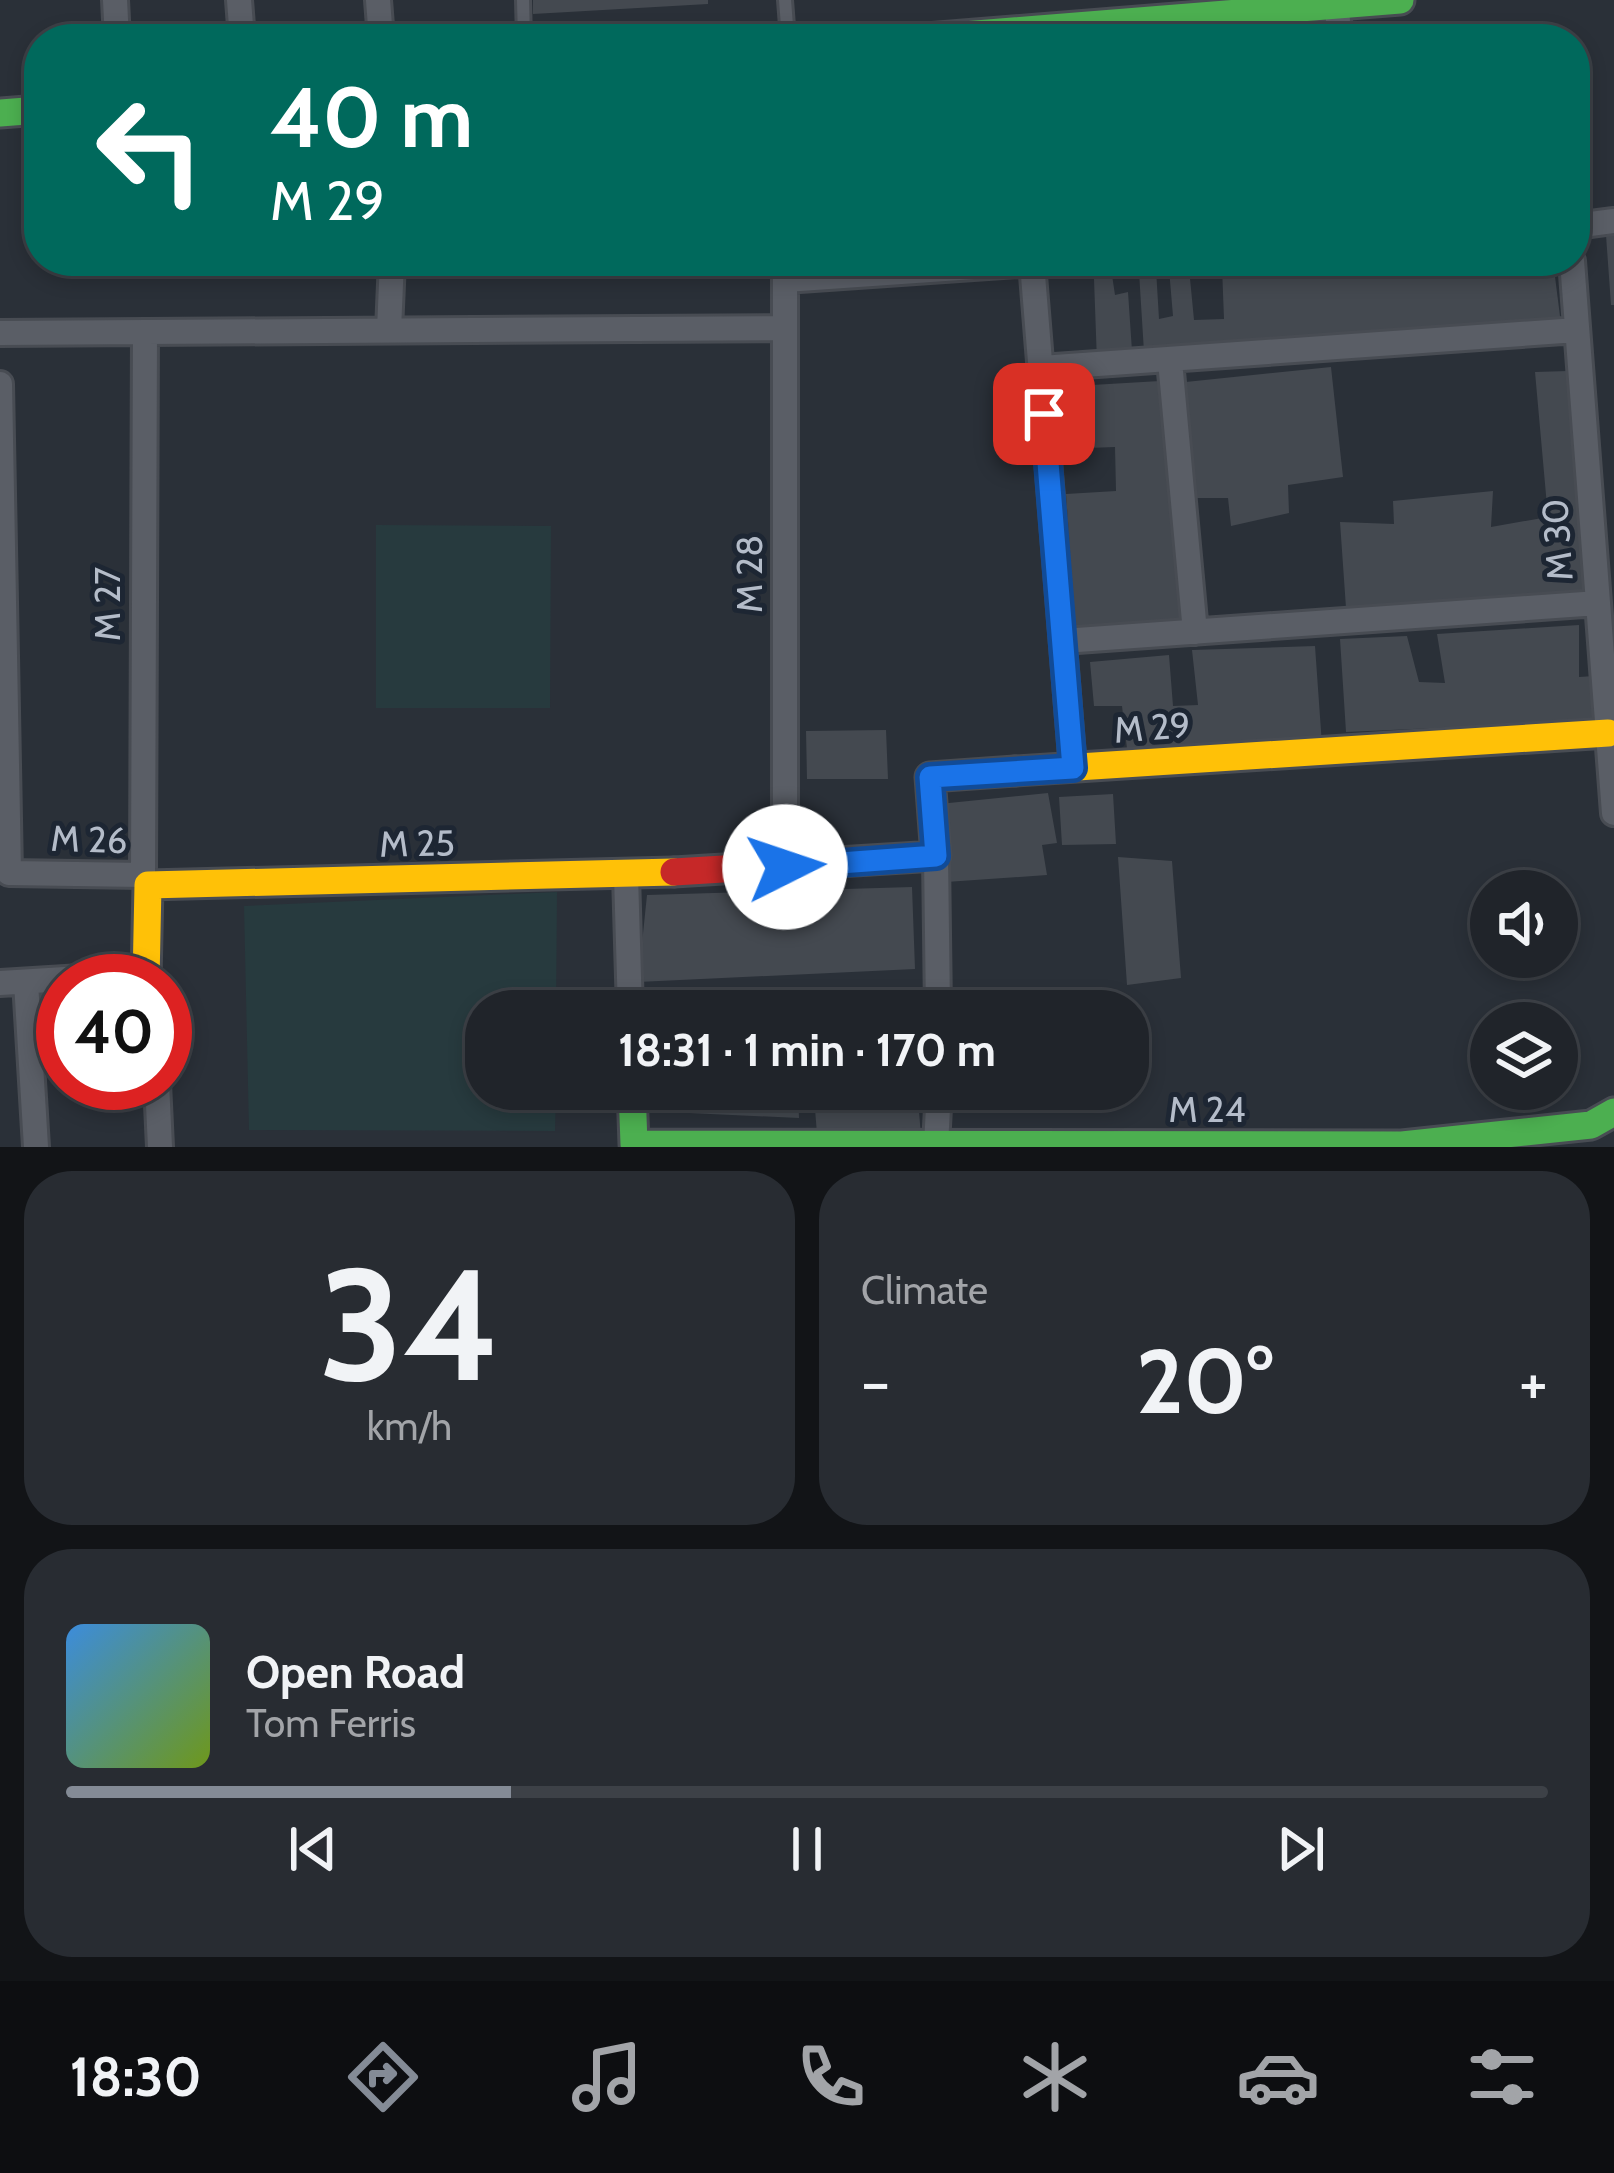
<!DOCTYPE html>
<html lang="en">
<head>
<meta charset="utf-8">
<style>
	body { margin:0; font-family:Cabin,sans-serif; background:#282c32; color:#f1f3f6; height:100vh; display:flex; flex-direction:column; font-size:45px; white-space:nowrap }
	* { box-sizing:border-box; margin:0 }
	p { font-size:39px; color:#a2a4a8 }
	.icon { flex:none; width:66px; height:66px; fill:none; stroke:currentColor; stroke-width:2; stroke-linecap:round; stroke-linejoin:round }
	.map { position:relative; height:1147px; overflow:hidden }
	.side { display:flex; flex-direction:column; gap:24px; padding:24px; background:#121417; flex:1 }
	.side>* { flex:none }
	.guide { position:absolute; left:24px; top:24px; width:1566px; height:252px; border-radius:48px; box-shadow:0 6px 18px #0003,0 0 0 3px #3d4147; background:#00695c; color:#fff; overflow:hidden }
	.controls { position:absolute; left:1470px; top:870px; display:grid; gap:24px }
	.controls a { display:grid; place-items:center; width:108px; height:108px; border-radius:50%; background:#20242a; box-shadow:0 6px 18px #0003,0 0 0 3px #3d4147; font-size:60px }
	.speed { position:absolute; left:36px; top:954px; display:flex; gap:24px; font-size:60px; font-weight:700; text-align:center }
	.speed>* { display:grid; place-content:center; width:156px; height:156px; border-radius:50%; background:#20242a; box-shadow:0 6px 18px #0003,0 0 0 3px #3d4147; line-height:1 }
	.speed .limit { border:18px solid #d22; background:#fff; color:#111 }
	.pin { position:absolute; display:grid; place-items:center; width:102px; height:102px; color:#fff; margin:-51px; border-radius:24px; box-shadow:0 6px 18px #0006 }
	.me { position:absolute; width:132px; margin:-66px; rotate:86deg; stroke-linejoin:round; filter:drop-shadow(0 0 9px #0008) }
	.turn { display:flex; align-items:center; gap:42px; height:252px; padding:0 48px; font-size:54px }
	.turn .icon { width:156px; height:156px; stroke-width:2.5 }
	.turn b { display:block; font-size:84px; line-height:102px }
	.big { font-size:90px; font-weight:700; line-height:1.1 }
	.side .card { flex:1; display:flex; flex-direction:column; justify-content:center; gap:18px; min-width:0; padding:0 42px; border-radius:48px; background:#282c32 }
	.side .dial { align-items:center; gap:0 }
	.dial b { font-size:156px; line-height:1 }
	.song { display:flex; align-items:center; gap:36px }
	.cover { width:144px; height:144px; border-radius:18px; background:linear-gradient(135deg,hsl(210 70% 55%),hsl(80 70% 35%)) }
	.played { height:12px; border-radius:6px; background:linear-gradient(90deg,#848b96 30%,#3d4147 30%) }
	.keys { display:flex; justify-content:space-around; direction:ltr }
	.heat { display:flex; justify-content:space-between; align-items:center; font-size:66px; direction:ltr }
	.side .tiles { flex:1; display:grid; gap:24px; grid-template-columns:1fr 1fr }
	.card:last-child { grid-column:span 2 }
	.trip { position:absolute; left:465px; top:990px; width:684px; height:120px; border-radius:48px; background:#20242a; box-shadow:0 6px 18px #0003,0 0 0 3px #3d4147; font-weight:700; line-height:120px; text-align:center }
	.menu { display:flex; height:192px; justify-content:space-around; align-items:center; background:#0d0e11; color:#a2a4a8 }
	.menu .icon { width:84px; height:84px }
	.menu .on { color:#848b96 }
	.menu b { font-size:54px; color:#f1f3f6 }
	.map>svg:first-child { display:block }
</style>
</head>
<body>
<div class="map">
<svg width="1614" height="1147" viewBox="0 0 1614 1147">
	<rect width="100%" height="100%" fill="#2a3038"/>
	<path fill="#273a3e" d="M376,525L551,526L550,708H376Z
		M557,892L556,1011H486V1089H556L555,1131L249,1130L244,906Z"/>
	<path fill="#444950" d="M533,0H708V4L533,14Z
		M1614,234V305H1611L1606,235Z
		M1305,261H1553L1561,324L1097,362L1094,279L1112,275L1115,295L1128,292L1132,351L1144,352L1139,272L1156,269L1159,319L1173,316L1169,269L1189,268L1194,320L1224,319L1222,267Z
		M1331,367L1343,477L1288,485L1289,513L1231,526L1228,498H1188L1176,383Z
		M1568,371L1590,596L1346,608L1340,522L1394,524L1393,501L1493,491L1491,527L1548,517L1535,372Z
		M1160,381L1190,625L1076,633L1066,494L1116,491L1115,447L1062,449L1058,387Z
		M1579,625V677L1594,676L1596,721L1346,732L1340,639L1407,636L1419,682L1445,683L1437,634Z
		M1315,646L1322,745L1128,757L1122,706H1094L1090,662L1169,655L1173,706L1198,705L1192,650Z
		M886,730L888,779H807L806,731Z
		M1048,793L1057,843L1042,845L1047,875L946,882L939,804Z
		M1113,794L1116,844L1062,845L1059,797Z
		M1118,857L1172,861L1181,978L1127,985Z
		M912,887L915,969L638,982L647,895Z
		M646,1089H798L799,1118L646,1111Z
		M918,1099L921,1136L817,1134L815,1109Z"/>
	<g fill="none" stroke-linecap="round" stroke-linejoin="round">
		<g stroke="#484c53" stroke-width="18">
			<path id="lane" d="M523,0L524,39
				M785,0L788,39"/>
		</g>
		<g stroke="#484c53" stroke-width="30">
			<path id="street" d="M115,0L117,39
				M239,0L242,39
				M378,0L381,39
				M1337,5L1339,39
				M1575,226L1614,221
				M784,261L785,280L1062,261
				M1572,261L1614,813
				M1032,263L1073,768
				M389,330L392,261
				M0,333L785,328
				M1170,361L1195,632
				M1041,368L1577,330
				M0,384L9,873L143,875L148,885
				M1063,641L1598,603
				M936,856L938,1011
				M785,867V280
				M143,875L145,332
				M626,875L630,1011
				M26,982L36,1147
				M0,983L146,974
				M157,1083L160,1147
				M936,1145L939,1089"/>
		</g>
		<g stroke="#484c53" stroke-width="33">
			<path id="fast" d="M914,39L1400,0
				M0,113L39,110
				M632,1089L634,1144L1402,1145L1591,1125L1614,1112"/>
		</g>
		<g stroke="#484c53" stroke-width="33">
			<path id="slow" d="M1015,771L1608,733
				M146,981L148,885L674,872"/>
		</g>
		<g stroke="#484c53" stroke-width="33">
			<path id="jam" d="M674,872L936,856L930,777L1015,771"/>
		</g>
		<use href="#lane" stroke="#5a5e66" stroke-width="12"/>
		<use href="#street" stroke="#5a5e66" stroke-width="24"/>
		<use href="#fast" stroke="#4caf50" stroke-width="27"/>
		<use href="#slow" stroke="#ffc107" stroke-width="27"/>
		<use href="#jam" stroke="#c62828" stroke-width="27"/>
	</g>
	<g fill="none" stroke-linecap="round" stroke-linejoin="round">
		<g stroke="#114b97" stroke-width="30">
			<path id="route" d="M785,867L936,856L930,777L1073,768L1044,414"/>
		</g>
		<use href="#route" stroke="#1a73e8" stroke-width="21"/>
	</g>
	<g text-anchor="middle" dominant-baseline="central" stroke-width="10" stroke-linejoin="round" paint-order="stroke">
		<g font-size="36" fill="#b4bcc9" stroke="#1d2633">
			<text transform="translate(1557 540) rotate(-94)">M 30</text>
			<text transform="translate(749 574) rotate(-90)">M 28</text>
			<text transform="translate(107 604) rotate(-90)">M 27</text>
			<text transform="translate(1152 727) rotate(-4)">M 29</text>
			<text transform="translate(89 839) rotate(2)">M 26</text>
			<text transform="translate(417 843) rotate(-1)">M 25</text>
			<text x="1207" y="1109">M 24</text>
		</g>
	</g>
</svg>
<div class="controls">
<a><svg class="icon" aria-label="sound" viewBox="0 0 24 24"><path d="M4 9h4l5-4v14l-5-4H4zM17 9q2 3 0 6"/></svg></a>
<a><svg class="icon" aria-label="layers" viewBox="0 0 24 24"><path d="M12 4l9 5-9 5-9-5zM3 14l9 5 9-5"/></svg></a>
</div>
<div class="speed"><div class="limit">40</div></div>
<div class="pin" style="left:1044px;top:414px;background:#d93025"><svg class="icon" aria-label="arrive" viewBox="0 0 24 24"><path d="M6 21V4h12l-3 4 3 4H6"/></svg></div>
<svg class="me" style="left:785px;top:867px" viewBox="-20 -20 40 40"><circle r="19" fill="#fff"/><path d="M0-13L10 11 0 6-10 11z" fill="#1a73e8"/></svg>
<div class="trip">18:31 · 1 min · 170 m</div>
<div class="guide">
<div class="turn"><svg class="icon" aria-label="left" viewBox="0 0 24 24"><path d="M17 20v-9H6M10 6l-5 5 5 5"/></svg><div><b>40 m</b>M 29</div></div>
</div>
</div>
<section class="side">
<div class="tiles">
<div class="card dial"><b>34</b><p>km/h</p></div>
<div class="card"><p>Climate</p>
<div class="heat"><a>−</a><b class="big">20°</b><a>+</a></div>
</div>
<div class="card">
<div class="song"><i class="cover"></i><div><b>Open Road</b><p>Tom Ferris</p></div></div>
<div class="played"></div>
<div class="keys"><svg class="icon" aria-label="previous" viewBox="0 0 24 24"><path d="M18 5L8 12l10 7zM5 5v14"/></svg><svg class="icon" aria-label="pause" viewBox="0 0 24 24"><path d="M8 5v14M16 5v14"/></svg><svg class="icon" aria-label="next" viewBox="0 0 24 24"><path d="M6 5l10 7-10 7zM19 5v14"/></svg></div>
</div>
</div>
</section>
<nav class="menu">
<b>18:30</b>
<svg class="icon on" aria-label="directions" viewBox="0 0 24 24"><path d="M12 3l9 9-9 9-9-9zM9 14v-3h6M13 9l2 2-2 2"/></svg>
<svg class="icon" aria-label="music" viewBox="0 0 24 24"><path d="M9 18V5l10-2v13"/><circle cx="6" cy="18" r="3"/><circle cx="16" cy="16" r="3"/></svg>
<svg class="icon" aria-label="phone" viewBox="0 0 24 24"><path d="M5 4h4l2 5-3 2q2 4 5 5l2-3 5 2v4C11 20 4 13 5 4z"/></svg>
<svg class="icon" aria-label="climate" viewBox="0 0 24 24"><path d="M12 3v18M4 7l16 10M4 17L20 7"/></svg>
<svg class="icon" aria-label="car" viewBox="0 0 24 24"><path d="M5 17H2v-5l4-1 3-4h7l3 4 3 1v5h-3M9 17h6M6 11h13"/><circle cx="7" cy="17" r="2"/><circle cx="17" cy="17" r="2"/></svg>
<svg class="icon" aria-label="filters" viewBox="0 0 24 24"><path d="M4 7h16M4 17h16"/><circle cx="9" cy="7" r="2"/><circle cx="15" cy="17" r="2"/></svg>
</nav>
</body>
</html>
